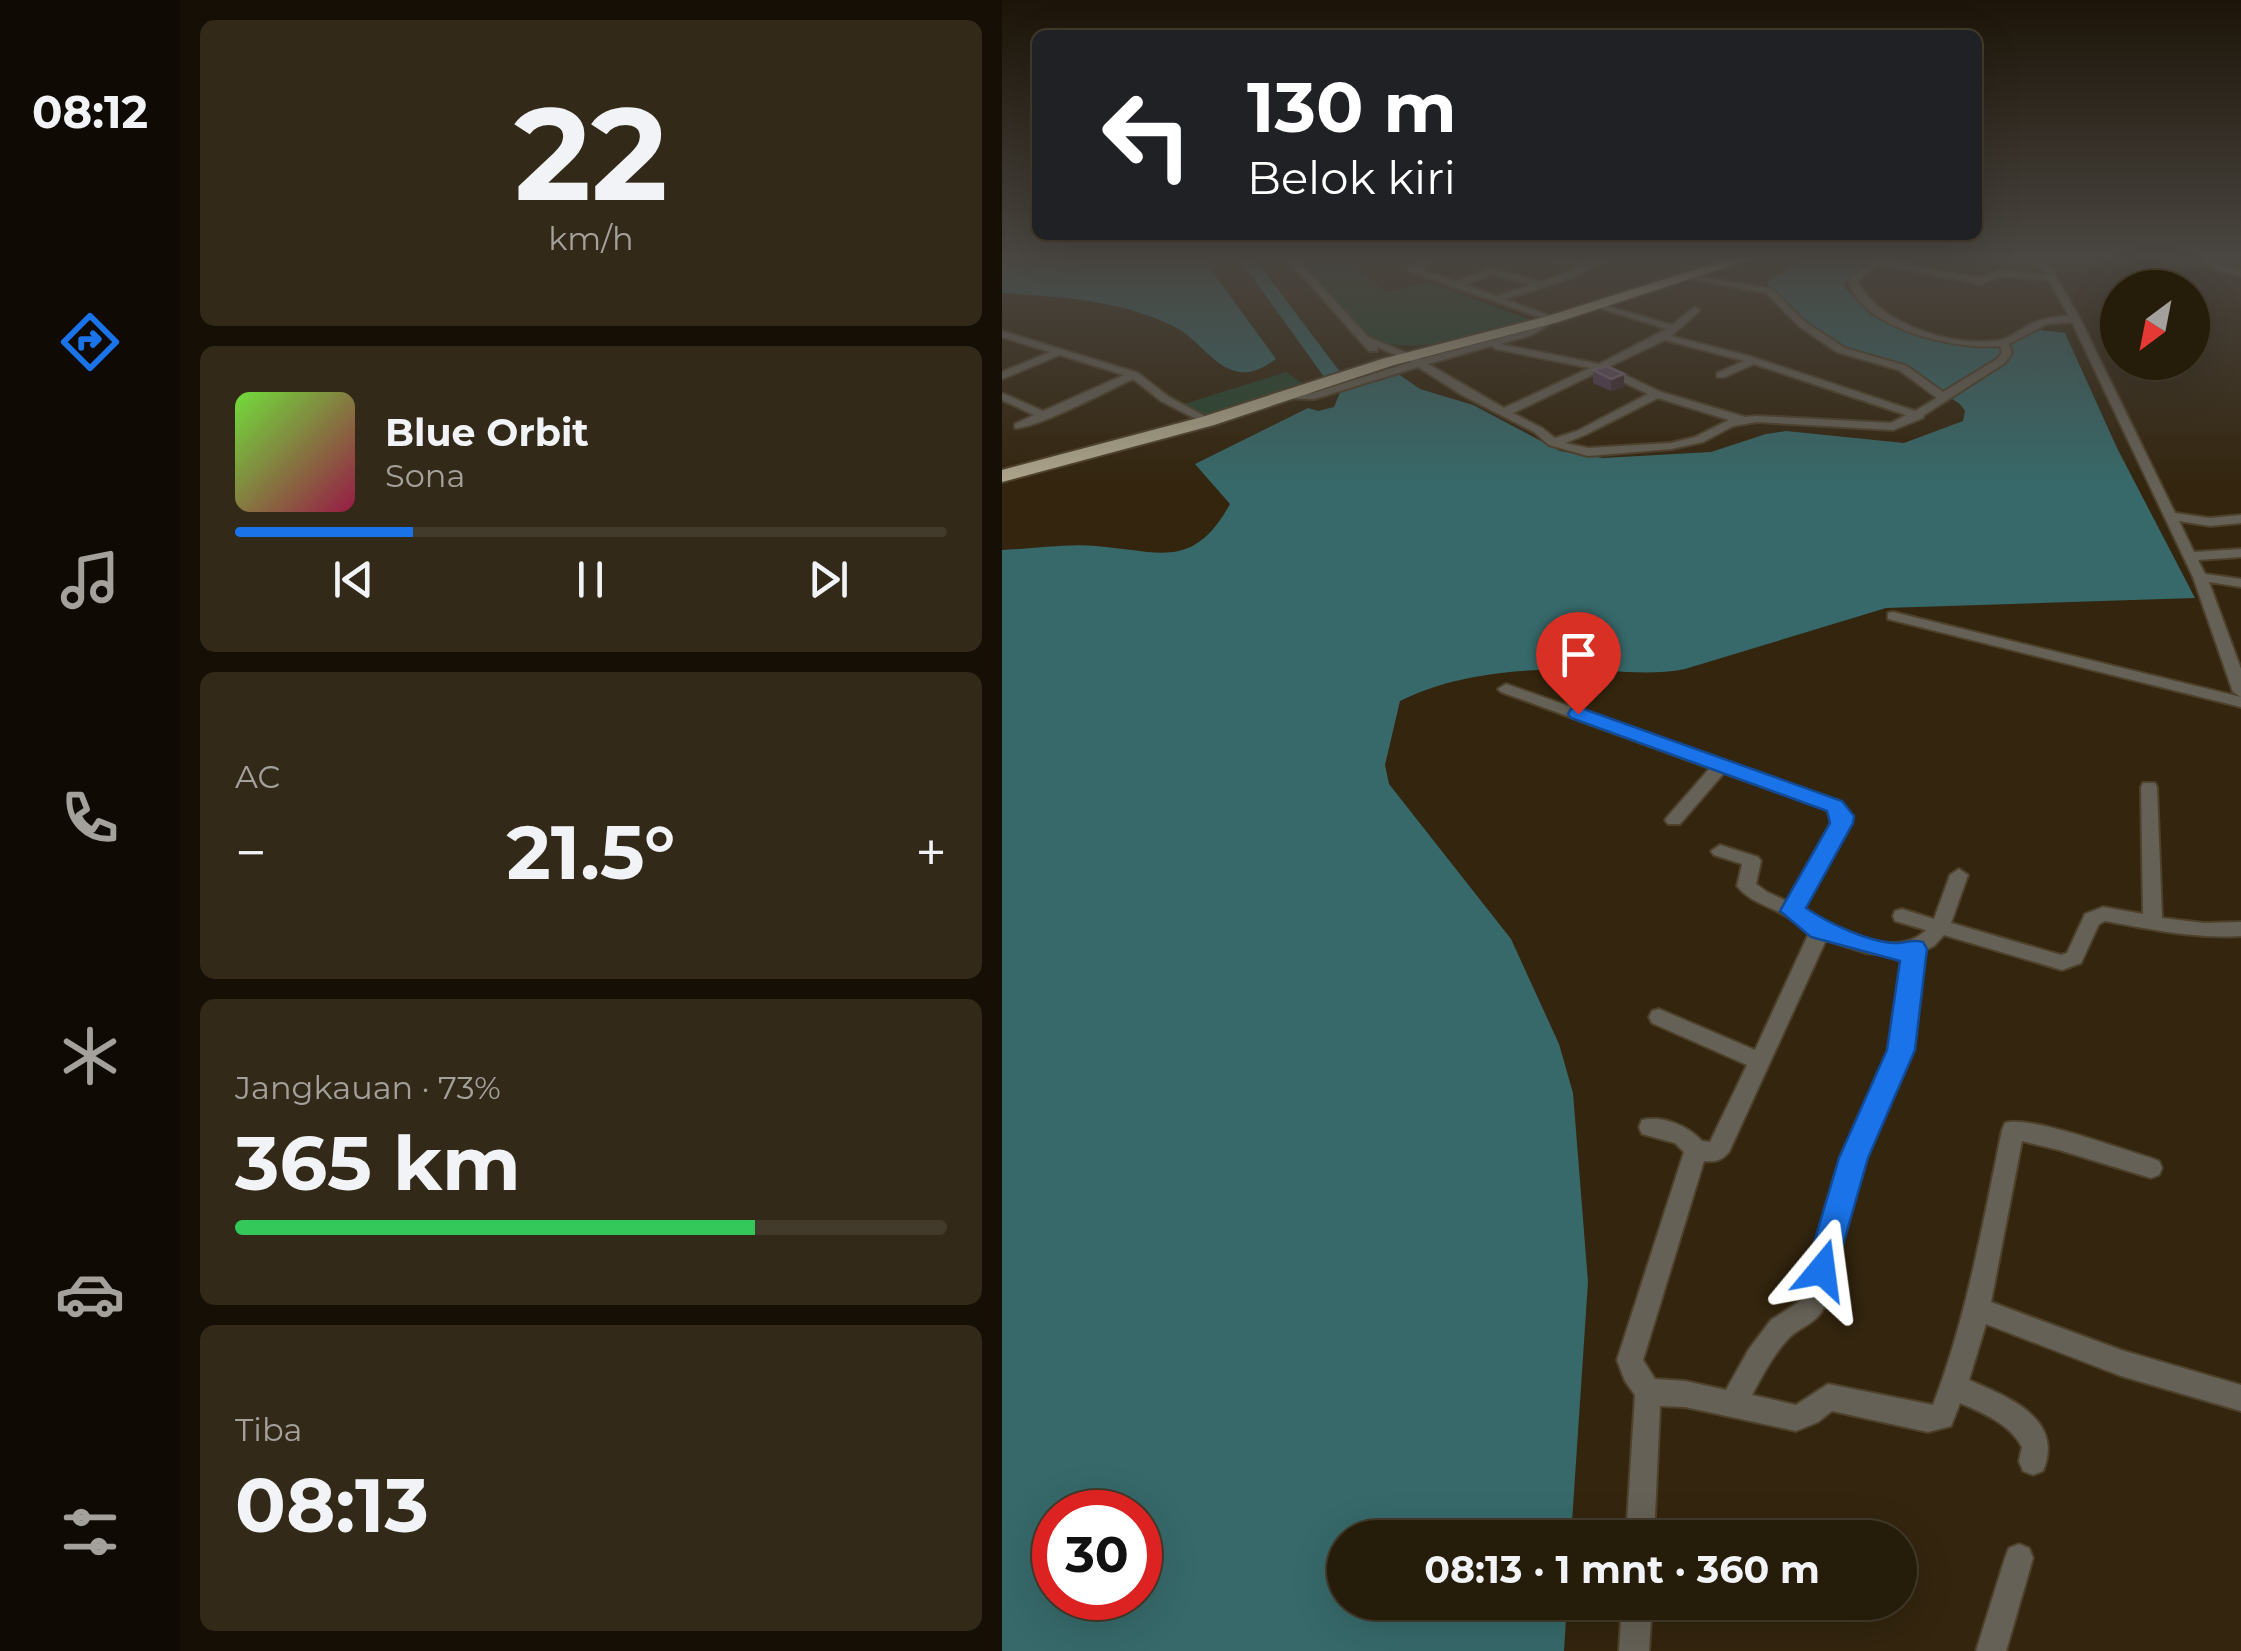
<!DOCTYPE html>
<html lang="id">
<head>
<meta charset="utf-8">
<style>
	body { margin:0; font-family:Montserrat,sans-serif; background:#322918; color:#f1f3f6; height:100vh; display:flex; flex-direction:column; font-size:38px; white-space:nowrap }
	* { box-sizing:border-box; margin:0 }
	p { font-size:32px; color:#a4a19c }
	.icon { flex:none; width:55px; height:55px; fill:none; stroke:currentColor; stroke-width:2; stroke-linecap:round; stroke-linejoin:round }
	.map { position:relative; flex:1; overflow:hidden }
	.panel { display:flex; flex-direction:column; gap:20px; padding:20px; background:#150f06; width:822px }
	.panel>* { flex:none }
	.banner { position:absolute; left:30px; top:30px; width:950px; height:210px; border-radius:15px; box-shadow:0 10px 40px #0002,0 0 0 2px #423a2b; background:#202124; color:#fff; overflow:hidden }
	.needle { width:65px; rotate:212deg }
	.fabs { position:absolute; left:1098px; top:270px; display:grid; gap:20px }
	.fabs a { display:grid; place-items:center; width:110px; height:110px; border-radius:50%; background:#261c0a; box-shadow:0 10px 40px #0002,0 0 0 2px #423a2b; font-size:50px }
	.speed { position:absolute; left:30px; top:1490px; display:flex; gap:20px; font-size:50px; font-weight:700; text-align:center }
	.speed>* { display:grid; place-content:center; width:130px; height:130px; border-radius:50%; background:#261c0a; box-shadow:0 10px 40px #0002,0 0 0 2px #423a2b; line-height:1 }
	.speed .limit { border:15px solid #d22; background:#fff; color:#111 }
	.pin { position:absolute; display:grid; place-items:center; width:85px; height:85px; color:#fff; margin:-102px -42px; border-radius:50% 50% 50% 0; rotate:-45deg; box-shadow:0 0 10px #0007 }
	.pin .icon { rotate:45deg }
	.me { position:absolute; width:110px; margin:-55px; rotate:16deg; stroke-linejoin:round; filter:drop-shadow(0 0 8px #0008) }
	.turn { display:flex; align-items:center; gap:35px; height:210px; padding:0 50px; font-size:45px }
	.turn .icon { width:130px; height:130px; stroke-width:2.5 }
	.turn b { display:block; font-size:70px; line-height:85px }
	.big { font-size:75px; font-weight:700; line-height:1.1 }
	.panel .card { flex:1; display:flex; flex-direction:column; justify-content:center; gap:15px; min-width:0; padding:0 35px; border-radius:15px; background:#322918 }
	.panel .dial { align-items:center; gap:0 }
	.dial b { font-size:130px; line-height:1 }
	.song { display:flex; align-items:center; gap:30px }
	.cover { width:120px; height:120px; border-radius:15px; background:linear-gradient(135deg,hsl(100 70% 55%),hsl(340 70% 35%)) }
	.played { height:10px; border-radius:5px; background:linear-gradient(90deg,#1a73e8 25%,#423a2b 25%) }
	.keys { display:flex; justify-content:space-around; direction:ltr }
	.heat { display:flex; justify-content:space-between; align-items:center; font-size:55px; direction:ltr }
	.charge { height:15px; border-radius:8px; background:linear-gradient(90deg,#34c759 73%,#423a2b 0) }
	.trip { position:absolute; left:325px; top:1520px; width:590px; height:100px; border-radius:50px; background:#261c0a; box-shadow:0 10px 40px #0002,0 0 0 2px #423a2b; font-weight:700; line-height:100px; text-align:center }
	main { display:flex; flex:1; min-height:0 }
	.tab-bar { display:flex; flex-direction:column; width:180px; justify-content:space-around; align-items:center; background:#0f0b04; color:#a4a19c }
	.tab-bar .icon { width:70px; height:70px }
	.tab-bar .current { color:#1a73e8 }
	.tab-bar b { font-size:45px; color:#f1f3f6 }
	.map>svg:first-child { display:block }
</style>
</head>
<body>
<main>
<nav class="tab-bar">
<b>08:12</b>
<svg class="icon current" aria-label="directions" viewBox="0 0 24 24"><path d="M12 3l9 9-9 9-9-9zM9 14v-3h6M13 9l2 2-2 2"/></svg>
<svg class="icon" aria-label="music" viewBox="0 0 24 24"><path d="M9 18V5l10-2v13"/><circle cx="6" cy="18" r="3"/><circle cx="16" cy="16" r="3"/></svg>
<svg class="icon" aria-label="phone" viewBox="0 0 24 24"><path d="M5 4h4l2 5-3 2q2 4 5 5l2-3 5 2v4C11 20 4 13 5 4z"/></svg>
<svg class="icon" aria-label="climate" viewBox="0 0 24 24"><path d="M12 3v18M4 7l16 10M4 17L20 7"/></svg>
<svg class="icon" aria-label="car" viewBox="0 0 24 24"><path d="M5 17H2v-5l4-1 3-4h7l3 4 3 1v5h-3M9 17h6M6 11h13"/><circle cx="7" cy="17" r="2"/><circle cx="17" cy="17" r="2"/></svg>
<svg class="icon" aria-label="filters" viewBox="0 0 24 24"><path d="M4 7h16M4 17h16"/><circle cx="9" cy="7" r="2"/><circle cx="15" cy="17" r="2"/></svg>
</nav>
<section class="panel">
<div class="card dial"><b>22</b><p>km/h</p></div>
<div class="card">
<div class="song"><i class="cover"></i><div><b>Blue Orbit</b><p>Sona</p></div></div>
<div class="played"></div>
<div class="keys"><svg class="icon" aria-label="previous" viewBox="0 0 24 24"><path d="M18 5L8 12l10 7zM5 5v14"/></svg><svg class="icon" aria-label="pause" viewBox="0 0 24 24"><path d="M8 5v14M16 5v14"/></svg><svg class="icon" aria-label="next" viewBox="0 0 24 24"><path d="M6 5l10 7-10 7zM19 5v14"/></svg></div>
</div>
<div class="card"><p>AC</p>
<div class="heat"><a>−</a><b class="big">21.5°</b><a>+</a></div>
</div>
<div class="card"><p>Jangkauan · 73%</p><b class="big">365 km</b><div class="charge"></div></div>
<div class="card"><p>Tiba</p><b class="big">08:13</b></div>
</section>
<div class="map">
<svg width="1239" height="1651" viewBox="0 0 1239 1651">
	<rect width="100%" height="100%" fill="#33250e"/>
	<path fill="#26452f" d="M292,256H346L343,258L385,293L426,282L528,320C484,331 400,364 361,332C336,310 314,280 292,256Z
		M284,372L300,383L202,415L182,404Z"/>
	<path fill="#37696a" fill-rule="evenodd" d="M0,256H199L274,359C264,366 251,374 238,372C212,368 197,340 175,328C122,300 59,297 0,293Z
		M813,256H882L863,263L841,285L870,316L937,340L991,348L1038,330L1063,333L1115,448L1193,598L884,608L683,669C644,677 605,669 566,669C508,670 450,675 398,701L383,765L387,784L509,939L557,1044L571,1093L586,1282L569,1537L342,1538V1602L565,1603L562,1651H0V550C31,549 64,543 94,546C157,551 191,571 228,504L193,464L306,408L316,411L332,407L340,388L392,371L418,389L471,405L558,451L601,458L709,452L764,434L784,431L902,443L961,421L963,411L958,404L903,368L846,350L799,321L766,288V281ZM52,1512H138V1598H52Z"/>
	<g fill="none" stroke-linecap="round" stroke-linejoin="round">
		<path fill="#37696a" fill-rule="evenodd" d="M235,256H251L347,384V392H333Z"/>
		<g stroke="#4e412b" stroke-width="4">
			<path id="minor" d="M283,256H292L366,337L419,359L524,331L543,319L406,271V267L431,256H442L417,269L454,282L489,268L539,282L577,268L535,256C551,256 572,266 587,263C597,260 601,256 612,256L570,278L503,299L556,319L530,335L498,344L597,364L665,329L591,306V302L670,325L693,307L698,310L696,312L669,336L747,356L913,411L935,398L897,370L835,352L797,326L764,293L676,277L681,274L770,289L803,322L843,348L905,366L941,392L995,359L1000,353L998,346C954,350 857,329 847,280C864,265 874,256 897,256L884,261L977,278L997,270L1044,275L1034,256H1042L1078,319L1173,513L1208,518L1239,515V523L1208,526L1177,521L1192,552L1239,549V557L1196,560L1203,574L1239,579V587L1207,582L1239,669V697L1231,692L1191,577L1070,322L1045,324L1007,344L1010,353L1003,363L922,415L921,418L891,430L755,422L731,426L701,442L669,449L586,456L547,445L532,432L460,395L416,367L312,399L281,398V394L311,393L409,362L375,347V351H367ZM875,264L978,284L998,276L1047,280L1067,316C1053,317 1041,318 1029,324C1017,330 1006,340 993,341C946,346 879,324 855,282ZM490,274L529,285L494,296L463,285ZM663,340L742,361L715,373V377H723L752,364L904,415L889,423L755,416L743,417L659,392L606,367ZM489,346L494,349L588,368L502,408L426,364ZM598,371L646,394L575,431L553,438L540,428L511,413ZM656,398L727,420L693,437L669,443L586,448L563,443L583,435Z
				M1135,256H1150L1182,265L1178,268Z
				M1203,256H1212L1207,262L1239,270V276L1198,265Z
				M0,331L136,373L167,397L212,421L202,423L159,401L131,379C107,390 34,429 13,428V424L32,415L0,400V393L41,411L122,375L58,355L0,379V372L48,352L0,337Z
				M891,612L1239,697V707L886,619V613Z
				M504,684L838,802L850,816L848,823L801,909C830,930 894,961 924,930L893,921L891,916L893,911L900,909L932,919L948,875L957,869L966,875L949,923L1059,955L1065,953L1083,914L1101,907L1141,914L1139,787L1141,783H1153L1155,787L1160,918L1202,923L1239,922V936C1191,939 1149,929 1103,921L1097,924L1079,963L1060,970L942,935L932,946L921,951L909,1050L863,1158L822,1307C816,1323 797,1327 786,1339C771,1355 760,1376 750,1395L794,1405L826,1384L931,1405C965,1316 981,1223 1000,1130L1003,1123C1027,1115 1121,1150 1149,1158L1157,1161L1160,1168L1157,1175L1149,1178L1057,1150L1020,1141L989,1302L1119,1350L1239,1385V1411L1119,1376L984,1324L967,1380C1005,1397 1063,1418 1041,1471L1031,1475L1021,1471L1017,1461L1020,1447C1008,1424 981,1413 958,1403L949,1426L926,1432L830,1411L816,1422L794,1431L683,1407L658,1406L652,1538H624L633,1395L623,1381L615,1360L682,1152L673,1143L640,1134L637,1127L640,1120C661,1115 686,1126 700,1141L708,1142L745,1065L650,1023L647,1017L650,1011L657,1009L753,1050L807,933C801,928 794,922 786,917C768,906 749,903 735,886L740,864L712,855L709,851L718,845L756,857L759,861L754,884L765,892L787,902L832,817L826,810L722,773L678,824H666L663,820L666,816L708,768L499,692L496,689ZM824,940L865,953L901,957L889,1050L841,1158L800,1300L769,1320L747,1349L724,1390L683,1381L653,1379L641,1360L702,1161C714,1162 719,1161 727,1152Z
				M1017,1544L1027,1548L1031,1558L1004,1651H974L1003,1558L1007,1548Z
				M620,1602H650L647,1651H617Z"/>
		</g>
		<g stroke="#4e412b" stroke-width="4">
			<path id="trunk" d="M737,256H758L556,322L392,365L212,425L0,482V470L200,417L380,359L546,316Z"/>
		</g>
		<use href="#minor" fill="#656156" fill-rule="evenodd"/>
		<use href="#trunk" fill="#aea68c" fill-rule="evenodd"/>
	</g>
	<path fill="#513b54" d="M604,366L622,387L609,391L591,383V370Z"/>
	<path fill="#3f2c33" d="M622,374V387L609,391V379Z"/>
	<path fill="#604c60" stroke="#736170" stroke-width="2.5" d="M604,366L622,374L609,379L591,370Z"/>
	<linearGradient id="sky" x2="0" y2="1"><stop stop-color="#1c1408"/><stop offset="0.53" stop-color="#4a4641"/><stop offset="1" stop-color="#4a4641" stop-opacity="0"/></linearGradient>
	<rect width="1239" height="487" fill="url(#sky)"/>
	<path fill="#1a73e8" stroke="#114b97" stroke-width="2.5" d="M576,707L840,801L852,816L851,823L804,908C826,923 870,944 897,943C907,942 911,939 921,942L925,949L913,1050L866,1158L831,1280L820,1285L809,1280L804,1270L837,1158L885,1050L898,961L809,937L778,911L828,823L825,811L569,718L566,714L569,709Z"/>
</svg>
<div class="fabs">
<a><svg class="needle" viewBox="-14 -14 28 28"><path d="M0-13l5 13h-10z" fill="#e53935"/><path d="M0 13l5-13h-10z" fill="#a4a19c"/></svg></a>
</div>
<div class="speed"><div class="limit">30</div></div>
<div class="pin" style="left:576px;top:714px;background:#d93025"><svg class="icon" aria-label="arrive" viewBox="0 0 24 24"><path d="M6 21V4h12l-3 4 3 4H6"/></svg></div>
<svg class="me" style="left:820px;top:1270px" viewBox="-20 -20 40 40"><path d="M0-17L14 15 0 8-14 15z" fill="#1a73e8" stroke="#fff" stroke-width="4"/></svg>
<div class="trip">08:13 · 1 mnt · 360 m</div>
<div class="banner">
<div class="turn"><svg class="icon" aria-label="left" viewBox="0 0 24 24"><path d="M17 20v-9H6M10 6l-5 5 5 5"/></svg><div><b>130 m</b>Belok kiri</div></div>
</div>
</div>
</main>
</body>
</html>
